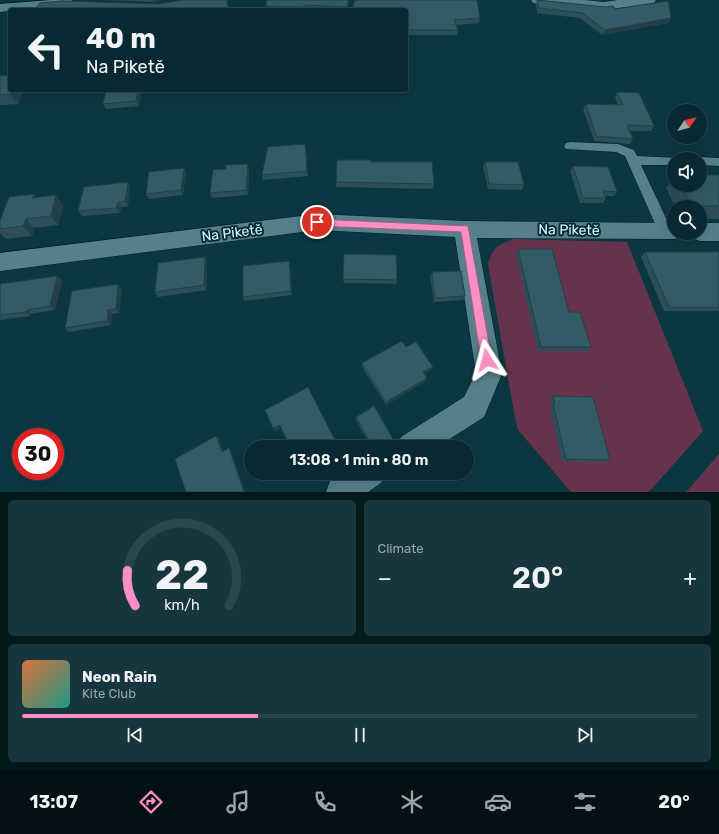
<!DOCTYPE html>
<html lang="en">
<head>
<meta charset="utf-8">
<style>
	body { margin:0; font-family:Rubik,sans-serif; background:#16353d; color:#f1f3f6; height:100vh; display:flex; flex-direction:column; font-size:15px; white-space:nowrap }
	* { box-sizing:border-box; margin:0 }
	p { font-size:13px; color:#98a6ab }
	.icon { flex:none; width:22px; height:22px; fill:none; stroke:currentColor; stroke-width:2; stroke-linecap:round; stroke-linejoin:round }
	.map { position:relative; height:492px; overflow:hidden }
	.drawer { display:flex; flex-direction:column; gap:8px; padding:8px; background:#04171b; flex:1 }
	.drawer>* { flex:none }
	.guide { position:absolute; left:8px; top:8px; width:400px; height:84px; border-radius:4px; box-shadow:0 4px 16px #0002,0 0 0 1px #29454d; background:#082931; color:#f1f3f6; overflow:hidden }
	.needle { width:26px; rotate:55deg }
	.fabs { position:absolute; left:667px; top:104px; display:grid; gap:8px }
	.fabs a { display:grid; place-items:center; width:40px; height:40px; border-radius:50%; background:#082931; box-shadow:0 4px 16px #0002,0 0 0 1px #29454d; font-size:20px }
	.speed { position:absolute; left:12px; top:428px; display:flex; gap:8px; font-size:20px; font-weight:700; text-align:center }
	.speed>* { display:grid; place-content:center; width:52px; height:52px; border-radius:50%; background:#082931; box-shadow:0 4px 16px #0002,0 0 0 1px #29454d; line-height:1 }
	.speed .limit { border:6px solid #d22; background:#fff; color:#111 }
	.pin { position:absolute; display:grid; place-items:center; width:34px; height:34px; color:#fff; margin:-17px; border:2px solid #fff; border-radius:50%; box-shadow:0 1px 4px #0007 }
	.me { position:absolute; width:44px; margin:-22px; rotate:351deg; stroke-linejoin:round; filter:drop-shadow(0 0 3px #0008) }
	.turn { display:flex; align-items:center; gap:14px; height:84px; padding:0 12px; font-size:18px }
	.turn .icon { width:52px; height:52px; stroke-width:2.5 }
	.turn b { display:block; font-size:28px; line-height:34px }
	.big { font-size:30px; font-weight:600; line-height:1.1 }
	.drawer .tile { flex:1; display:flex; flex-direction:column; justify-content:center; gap:6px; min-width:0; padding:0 14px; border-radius:6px; background:#16353d }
	.drawer .dial { align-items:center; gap:0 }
	.dial svg { height:104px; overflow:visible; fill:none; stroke:#29454d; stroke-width:7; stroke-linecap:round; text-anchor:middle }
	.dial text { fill:#f1f3f6; stroke:none }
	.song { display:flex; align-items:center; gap:12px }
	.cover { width:48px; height:48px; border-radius:6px; background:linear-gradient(135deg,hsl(20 70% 55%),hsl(170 70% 35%)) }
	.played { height:4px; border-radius:2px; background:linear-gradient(90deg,#fb8fc3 35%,#29454d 35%) }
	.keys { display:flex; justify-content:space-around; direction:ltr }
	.heat { display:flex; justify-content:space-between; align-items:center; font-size:22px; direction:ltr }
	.drawer .tiles { flex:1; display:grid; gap:8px; grid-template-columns:1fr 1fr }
	.tile:last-child { grid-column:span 2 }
	.trip { position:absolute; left:244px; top:440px; width:230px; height:40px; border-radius:20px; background:#082931; box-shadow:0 4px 16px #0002,0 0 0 1px #29454d; font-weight:600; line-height:40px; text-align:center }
	.tabs { display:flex; height:64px; justify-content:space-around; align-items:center; background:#031014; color:#98a6ab }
	.tabs .icon { width:28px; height:28px }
	.tabs .on { color:#fb8fc3 }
	.tabs b { font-size:18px; color:#f1f3f6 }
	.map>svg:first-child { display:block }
</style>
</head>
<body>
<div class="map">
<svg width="719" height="492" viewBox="0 0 719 492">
	<rect width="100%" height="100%" fill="#0b3741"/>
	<path fill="#65334b" d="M514,239L627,242L703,431L649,492H571L518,430L514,413L488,264C493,246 498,245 514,239Z
		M719,454V492H686Z"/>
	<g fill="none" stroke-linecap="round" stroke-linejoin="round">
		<g stroke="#001d25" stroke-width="1">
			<path id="service" d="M570,142L618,144L634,150L637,156L678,158L679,159H674V165H641L672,231L670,235L665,236L660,235L625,156L616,152L566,149L564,146L566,143Z
				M700,157L719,158V166L700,165V159H695Z"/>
		</g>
		<g stroke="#001d25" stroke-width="1">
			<path id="minor" d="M51,0H72L74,3L72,6L67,7L10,10V11L0,12V4Z
				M531,0H584L604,2L618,0H656L654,3L649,4L604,10L538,4L533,3Z
				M317,214L465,221L674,223V233H684L682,237L674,239L477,238L502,374L484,417L437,447H397L401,437L464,397L476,373L455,237L317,230L0,271V253Z
				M700,223H719V241H700L692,238L690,233H700Z
				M344,473H386L381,483L368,492H326L330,481Z"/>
		</g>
		<use href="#service" fill="#557f8a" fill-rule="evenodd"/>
		<use href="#minor" fill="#557f8a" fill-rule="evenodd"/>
	</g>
	<path fill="#2b4e58" d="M102,0H162L154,2Z
		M267,0H349L348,10H266V6Z
		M537,0L615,9L668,23L602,35L580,18L537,13L536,5Z
		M406,10L480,18L479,23L456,25L458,30L457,35H406Z
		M0,76L10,90H23L18,104L0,105Z
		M106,90H142L139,106L106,109L103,104Z
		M617,92L654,126L651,131H630L633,139L630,144L594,141L583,109L586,104L618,105L615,97Z
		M306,149L308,176L263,180L262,175Z
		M485,162L524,185L522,190L488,189L483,167Z
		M573,166L617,192L614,196H605L606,198L603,203H580L570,171Z
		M184,168L186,173L183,195L149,199L146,194Z
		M249,169L248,195L212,198L210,193Z
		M719,175V219H700V207H675L666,188L674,177V185H700Z
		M128,182L130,187L128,206L121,207L120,213L82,216L78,211Z
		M336,182L434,184L433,189L336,187Z
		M34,194L36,198L63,205L58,225L34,228L32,236L6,239L0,233V221Z
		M518,249L569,312L591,347L587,351H538L516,254Z
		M645,252H719V311H664L641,257Z
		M205,257L207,261V290L158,297L155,292Z
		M289,261L290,266L292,295L244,301L243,297Z
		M432,272L465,296L463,300L434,302L430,277Z
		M343,279L397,280L396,284L344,283Z
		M62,280L55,310L31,314V316L0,320V284Z
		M118,284L122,289L119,313L112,314L111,325L69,332L65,328Z
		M406,347L433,367L432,370L425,374L427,378L426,381L386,405L362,367V363Z
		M553,396L610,460L606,462L562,461L550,407L552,405L550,399Z
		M356,417L393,442L384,447H371L356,420Z"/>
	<path fill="#234047" d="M153,0H162L154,2Z
		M227,0H228V10L227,4Z
		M348,0H349L347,10V7Z
		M671,18L668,23L602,35L605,30Z
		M13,90H23L18,104L11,94Z
		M138,90H142L139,106L136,101Z
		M248,164L249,169L248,195L246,190Z
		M184,168L186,173L183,195L181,190Z
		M128,182L130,187L128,206L125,201Z
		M34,194L41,204L32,198Z
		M56,195L63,205L58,225L51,216Z
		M118,202L121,207L120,213L116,208Z
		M26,219L34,228L32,236L23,226Z
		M205,257L207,261V290L204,285Z
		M289,261L290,266L292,295L291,291Z
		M57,276L62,280L55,310L50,306Z
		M118,284L122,289L119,313L116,309Z
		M27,310L31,314V316L26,312Z
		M108,310L112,314L111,325L107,321Z
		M433,367L432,370L422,375L423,372Z
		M427,378L426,381L386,405V402Z
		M280,425L281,428L275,431L273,428Z
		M216,436L219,439L225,454L222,452Z
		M393,439V442L384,447H380Z
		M313,444V447H308Z
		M229,448L231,451L245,492H244Z"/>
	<path fill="#325b66" stroke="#234047" d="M184,0H227V4L230,10H34L40,3L62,1L159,4Z
		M267,0H348L347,7L304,5V7L266,6Z
		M355,0H477L480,18L454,20L458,30H406V10H352Z
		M537,0L606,7L613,6L615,9L668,1L671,18L605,30L582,13L539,8Z
		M10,75V90H13L11,94L0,95V76Z
		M106,90H138L136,101L103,104Z
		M617,92L639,93L654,126L627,125L633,139L596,136L586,104L623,105Z
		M305,144L307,171L262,175L268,147Z
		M337,160H371L370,162H432L434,184L336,182Z
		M485,162H518L524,185L489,184Z
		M248,164L246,190L210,193L213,170L226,169V165Z
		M573,166L608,167L617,192L603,191L606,198H583Z
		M184,168L181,190L146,194L149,172Z
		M700,175H719V206H692L681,185H700Z
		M128,182L125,201L118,202L116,208L78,211L84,187Z
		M34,194L32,198L56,195L51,216L26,219L23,226L0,229V221L9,197Z
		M518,249H552L569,312H580L591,347H541Z
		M645,252H719V307H669Z
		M344,254L396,255L397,280L343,279Z
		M205,257L204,285L155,292L158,263Z
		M289,261L291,291L243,297V266Z
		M461,271L465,296L435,298L432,272Z
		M57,276L50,306L27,310L26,312L0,315V284Z
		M118,284L116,309L108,310L107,321L65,328L72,291Z
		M402,341L406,347L416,342L433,367L423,372L427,378L386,402L362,363Z
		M308,387L338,446L337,447H314L313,444L308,447H290L280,425L273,428L265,410Z
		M553,396L593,397L610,460L566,459L553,404H555Z
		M374,406L393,439L380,447H373L356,417Z
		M216,436L222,452L229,448L244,492H186L175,459Z"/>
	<path fill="#fb8fc3" stroke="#a35d7f" d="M317,219L468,226L492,360L491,363L487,365L483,363L481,360L461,232L317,226L313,222Z"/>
	<g text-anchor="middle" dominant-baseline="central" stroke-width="4" stroke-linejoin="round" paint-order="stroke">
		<g font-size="14" fill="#def4fa" stroke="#002d37">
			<text transform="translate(569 230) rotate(1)">Na Piketě</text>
			<text transform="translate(232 233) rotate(-7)">Na Piketě</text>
		</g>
	</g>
</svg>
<div class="fabs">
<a><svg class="needle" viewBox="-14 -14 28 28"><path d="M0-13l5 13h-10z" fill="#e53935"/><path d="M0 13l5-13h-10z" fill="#98a6ab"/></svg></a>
<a><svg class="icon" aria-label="sound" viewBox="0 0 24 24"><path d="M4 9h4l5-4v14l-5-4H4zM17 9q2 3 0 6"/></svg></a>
<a><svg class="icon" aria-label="search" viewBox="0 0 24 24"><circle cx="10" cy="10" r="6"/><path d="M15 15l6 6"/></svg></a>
</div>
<div class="speed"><div class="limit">30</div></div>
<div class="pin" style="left:317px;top:222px;background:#d93025"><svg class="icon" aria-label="arrive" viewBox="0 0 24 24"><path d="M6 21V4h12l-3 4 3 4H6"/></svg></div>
<svg class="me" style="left:487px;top:360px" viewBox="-20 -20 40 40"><path d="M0-17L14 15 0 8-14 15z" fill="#fb8fc3" stroke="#fff" stroke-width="4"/></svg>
<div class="trip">13:08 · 1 min · 80 m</div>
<div class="guide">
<div class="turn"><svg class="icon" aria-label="left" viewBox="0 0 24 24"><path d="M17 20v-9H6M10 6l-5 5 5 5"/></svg><div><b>40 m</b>Na Piketě</div></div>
</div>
</div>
<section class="drawer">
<div class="tiles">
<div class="tile dial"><svg viewBox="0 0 100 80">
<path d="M14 69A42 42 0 1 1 86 69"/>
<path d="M14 69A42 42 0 0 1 8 42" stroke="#fb8fc3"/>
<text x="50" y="56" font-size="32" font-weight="700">22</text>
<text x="50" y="72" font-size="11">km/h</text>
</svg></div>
<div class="tile"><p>Climate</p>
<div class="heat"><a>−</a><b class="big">20°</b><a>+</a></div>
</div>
<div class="tile">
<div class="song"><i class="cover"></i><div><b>Neon Rain</b><p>Kite Club</p></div></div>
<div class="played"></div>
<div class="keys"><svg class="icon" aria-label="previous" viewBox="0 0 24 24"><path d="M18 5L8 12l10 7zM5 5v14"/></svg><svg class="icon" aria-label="pause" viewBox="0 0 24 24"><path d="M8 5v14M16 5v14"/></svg><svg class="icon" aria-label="next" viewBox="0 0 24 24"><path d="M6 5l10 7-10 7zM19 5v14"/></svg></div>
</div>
</div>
</section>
<nav class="tabs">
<b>13:07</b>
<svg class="icon on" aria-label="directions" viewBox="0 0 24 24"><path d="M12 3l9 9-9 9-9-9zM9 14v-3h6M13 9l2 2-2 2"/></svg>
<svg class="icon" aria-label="music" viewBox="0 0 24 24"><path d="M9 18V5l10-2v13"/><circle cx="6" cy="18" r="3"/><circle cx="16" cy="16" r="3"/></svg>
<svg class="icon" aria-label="phone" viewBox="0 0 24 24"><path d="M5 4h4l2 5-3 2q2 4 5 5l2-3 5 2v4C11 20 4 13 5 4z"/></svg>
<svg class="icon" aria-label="climate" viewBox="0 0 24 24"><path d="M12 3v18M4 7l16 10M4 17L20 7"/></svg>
<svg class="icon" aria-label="car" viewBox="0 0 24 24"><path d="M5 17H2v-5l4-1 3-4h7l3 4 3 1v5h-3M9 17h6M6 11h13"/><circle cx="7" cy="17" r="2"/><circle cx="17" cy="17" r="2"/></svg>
<svg class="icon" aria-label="filters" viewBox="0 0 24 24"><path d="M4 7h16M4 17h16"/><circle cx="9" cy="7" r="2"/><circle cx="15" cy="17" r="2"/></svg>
<b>20°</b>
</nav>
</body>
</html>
